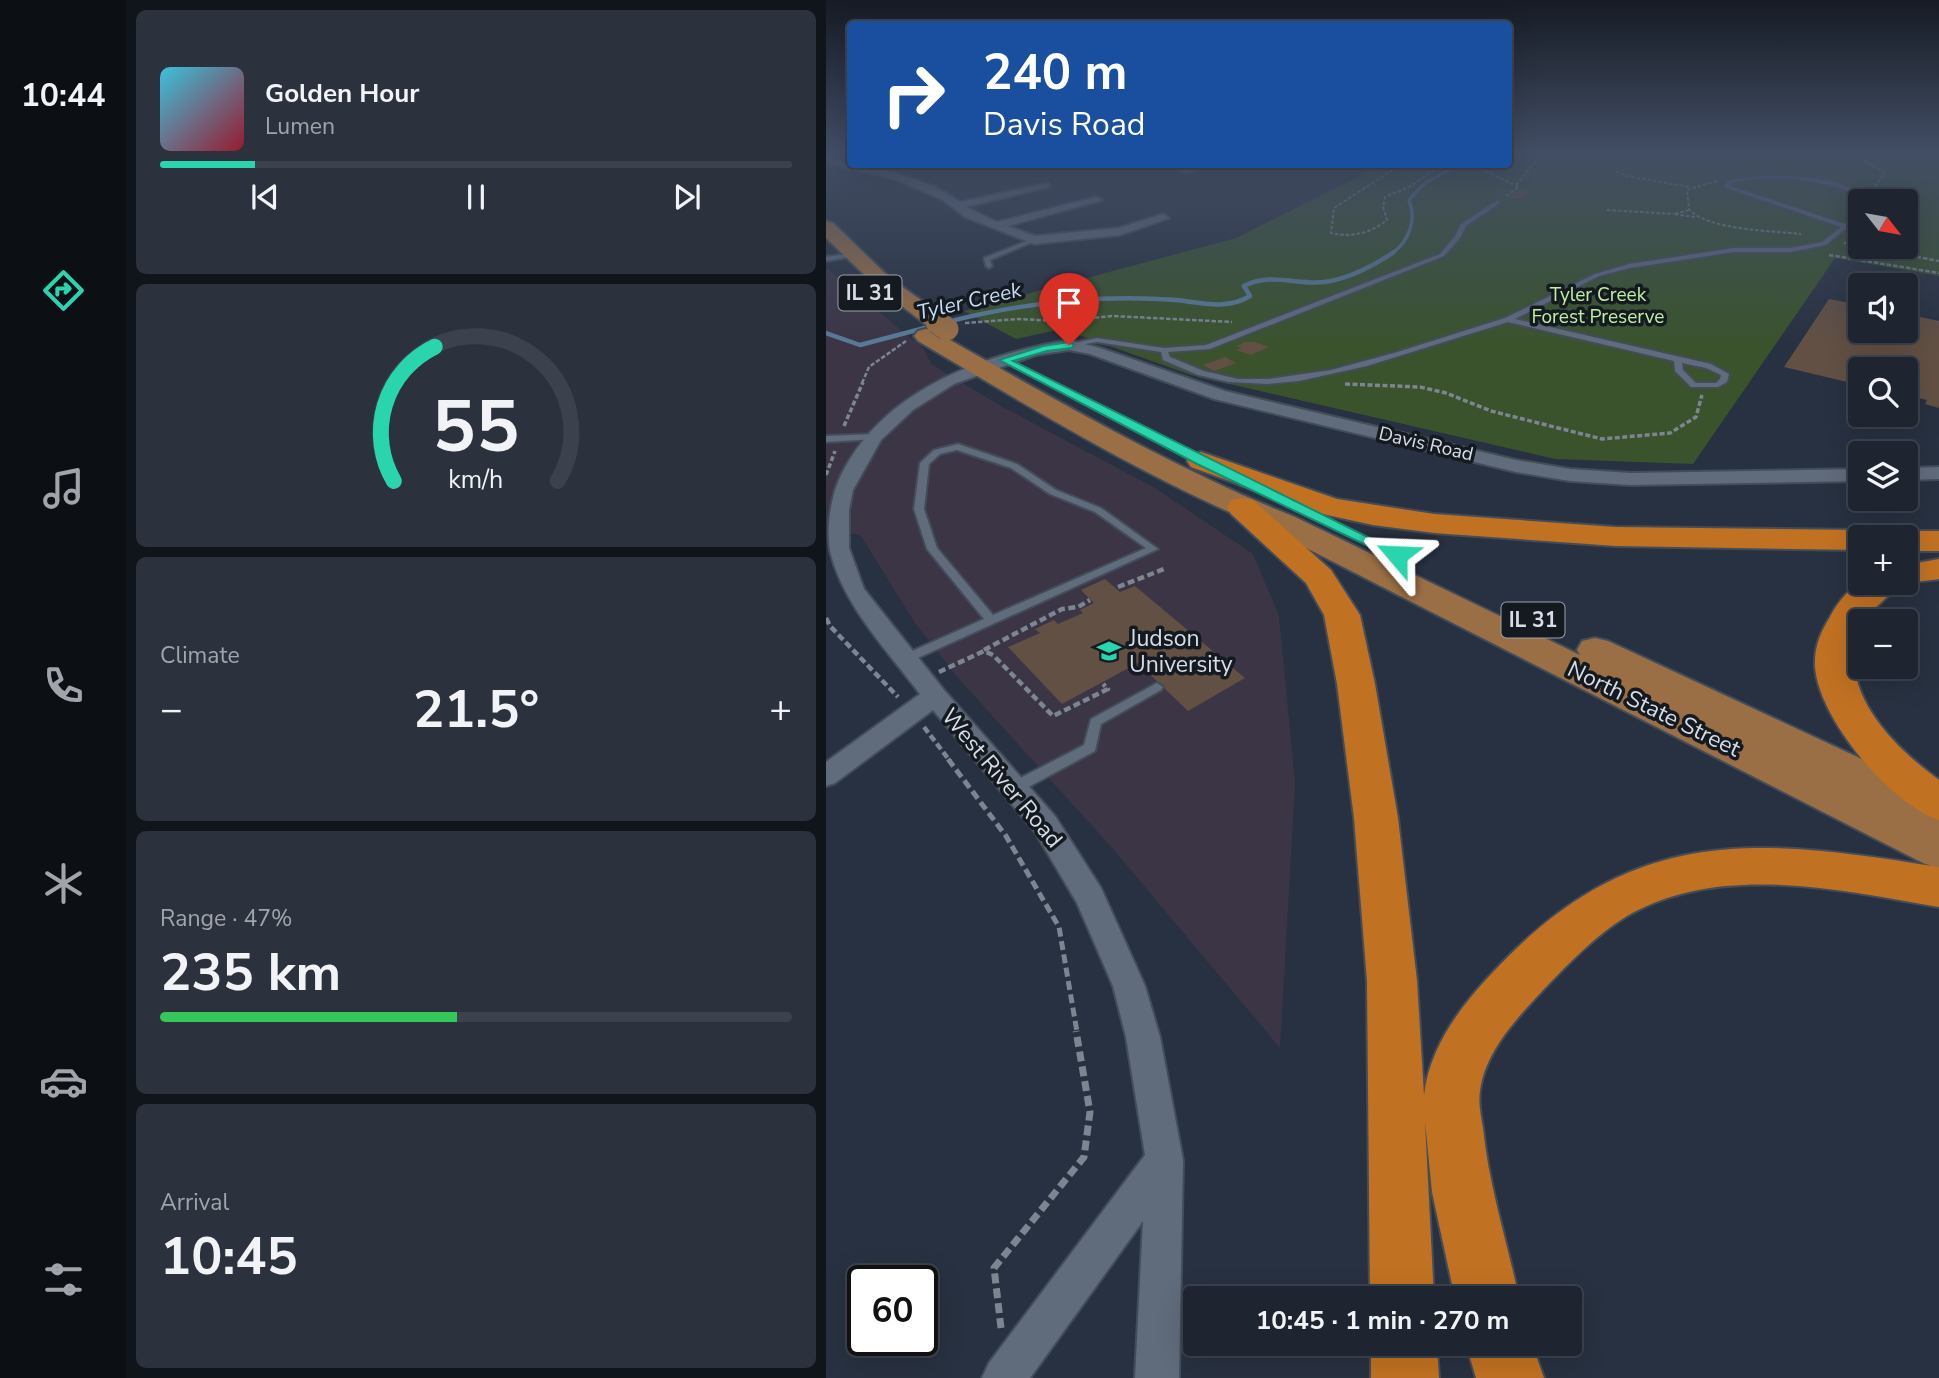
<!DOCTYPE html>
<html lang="en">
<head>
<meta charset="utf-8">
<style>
	body { margin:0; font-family:"Nunito Sans",sans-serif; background:#2b313d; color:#f1f3f6; height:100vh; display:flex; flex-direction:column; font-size:26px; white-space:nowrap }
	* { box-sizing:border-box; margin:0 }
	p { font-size:23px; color:#a1a5ab }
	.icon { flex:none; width:38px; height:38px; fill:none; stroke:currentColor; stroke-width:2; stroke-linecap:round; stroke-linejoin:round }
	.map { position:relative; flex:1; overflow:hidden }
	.details { display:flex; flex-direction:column; gap:10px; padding:10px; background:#10141b; width:700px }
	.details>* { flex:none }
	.top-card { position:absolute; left:21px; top:21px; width:665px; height:147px; border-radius:7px; box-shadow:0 7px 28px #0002,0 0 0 2px #3c424d; background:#1a4fa0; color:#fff; overflow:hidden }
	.needle { width:46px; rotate:121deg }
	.buttons { position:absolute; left:1022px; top:189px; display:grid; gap:14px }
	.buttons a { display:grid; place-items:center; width:70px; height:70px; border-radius:7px; background:#1e2531; box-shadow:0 7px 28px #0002,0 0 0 2px #3c424d; font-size:35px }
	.speed { position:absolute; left:21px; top:1265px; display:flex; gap:14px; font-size:35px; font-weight:700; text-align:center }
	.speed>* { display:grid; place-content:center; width:91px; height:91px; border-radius:50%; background:#1e2531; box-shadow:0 7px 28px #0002,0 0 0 2px #3c424d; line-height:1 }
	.speed .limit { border:4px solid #111; border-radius:10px; background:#fff; color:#111 }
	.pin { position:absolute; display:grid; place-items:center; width:60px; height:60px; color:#fff; margin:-72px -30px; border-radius:50% 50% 50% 0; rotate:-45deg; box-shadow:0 0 7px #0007 }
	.pin .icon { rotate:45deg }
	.me { position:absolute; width:77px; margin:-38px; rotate:296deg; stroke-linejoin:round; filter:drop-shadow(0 0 5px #0008) }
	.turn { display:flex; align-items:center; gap:24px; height:147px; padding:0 21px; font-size:32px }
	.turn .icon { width:91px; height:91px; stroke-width:2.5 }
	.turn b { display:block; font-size:49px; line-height:60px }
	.big { font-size:52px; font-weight:700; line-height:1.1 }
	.details .widget { flex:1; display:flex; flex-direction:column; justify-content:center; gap:10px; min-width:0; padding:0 24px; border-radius:10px; background:#2b313d }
	.details .dial { align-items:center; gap:0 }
	.dial svg { height:182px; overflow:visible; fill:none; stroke:#3c424d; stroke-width:7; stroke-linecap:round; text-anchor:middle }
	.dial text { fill:#f1f3f6; stroke:none }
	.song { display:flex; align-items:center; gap:21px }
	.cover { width:84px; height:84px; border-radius:10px; background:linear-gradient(135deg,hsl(190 70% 55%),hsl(350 70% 35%)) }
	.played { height:7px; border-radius:4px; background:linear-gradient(90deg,#28d5ad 15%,#3c424d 15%) }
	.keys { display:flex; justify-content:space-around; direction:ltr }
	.heat { display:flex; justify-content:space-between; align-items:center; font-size:38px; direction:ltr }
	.charge { height:10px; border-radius:5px; background:linear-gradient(90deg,#34c759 47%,#3c424d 0) }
	.trip { position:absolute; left:357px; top:1286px; width:399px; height:70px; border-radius:7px; background:#1e2531; box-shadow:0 7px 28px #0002,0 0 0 2px #3c424d; font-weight:700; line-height:70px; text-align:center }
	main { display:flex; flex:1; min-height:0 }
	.menu { display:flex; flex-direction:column; width:126px; justify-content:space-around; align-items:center; background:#0c0f14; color:#a1a5ab }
	.menu .icon { width:49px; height:49px }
	.menu .selected { color:#28d5ad }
	.menu b { font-size:32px; color:#f1f3f6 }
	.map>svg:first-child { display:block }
</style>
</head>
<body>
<main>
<nav class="menu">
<b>10:44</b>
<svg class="icon selected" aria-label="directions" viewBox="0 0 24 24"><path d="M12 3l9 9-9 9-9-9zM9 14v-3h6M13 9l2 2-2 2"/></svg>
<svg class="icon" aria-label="music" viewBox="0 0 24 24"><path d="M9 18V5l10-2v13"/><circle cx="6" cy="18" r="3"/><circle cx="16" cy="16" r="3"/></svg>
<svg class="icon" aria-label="phone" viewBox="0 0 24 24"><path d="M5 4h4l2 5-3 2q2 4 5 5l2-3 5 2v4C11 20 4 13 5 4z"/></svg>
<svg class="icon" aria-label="climate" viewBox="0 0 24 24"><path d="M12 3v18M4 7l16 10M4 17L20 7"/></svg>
<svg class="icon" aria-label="car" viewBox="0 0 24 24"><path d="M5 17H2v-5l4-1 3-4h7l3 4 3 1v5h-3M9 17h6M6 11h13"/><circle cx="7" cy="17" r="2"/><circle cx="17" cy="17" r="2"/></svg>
<svg class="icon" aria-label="filters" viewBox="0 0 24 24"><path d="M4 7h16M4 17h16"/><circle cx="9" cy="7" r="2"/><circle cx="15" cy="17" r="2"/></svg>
</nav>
<section class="details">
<div class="widget">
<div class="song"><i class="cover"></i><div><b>Golden Hour</b><p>Lumen</p></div></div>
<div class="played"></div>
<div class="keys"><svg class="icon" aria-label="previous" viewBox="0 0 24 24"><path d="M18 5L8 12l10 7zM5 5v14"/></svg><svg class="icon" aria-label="pause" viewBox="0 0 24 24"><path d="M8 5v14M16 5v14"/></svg><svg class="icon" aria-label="next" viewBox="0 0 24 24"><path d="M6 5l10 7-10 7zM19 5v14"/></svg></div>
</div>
<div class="widget dial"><svg viewBox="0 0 100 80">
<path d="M14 69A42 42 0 1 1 86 69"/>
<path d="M14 69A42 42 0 0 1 32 10" stroke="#28d5ad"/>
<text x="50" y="56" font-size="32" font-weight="700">55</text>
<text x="50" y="72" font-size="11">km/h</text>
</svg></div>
<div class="widget"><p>Climate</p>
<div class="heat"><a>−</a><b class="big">21.5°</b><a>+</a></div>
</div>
<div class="widget"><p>Range · 47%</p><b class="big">235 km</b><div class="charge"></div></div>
<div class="widget"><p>Arrival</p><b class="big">10:45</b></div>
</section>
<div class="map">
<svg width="1113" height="1378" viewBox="0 0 1113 1378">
	<rect width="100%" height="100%" fill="#283141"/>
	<path fill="#3b3546" d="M0,268L98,349L105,364L175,406L329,488L427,554L453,616L469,783L454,1048L288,850L132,678L89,623L35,536L0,526Z"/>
	<path fill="#3a532d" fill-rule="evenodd" d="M683,152H1113V276L1009,258L867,464L729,459L365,375L236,329L190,339L138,311L410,238L556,165L682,164ZM1034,201H1080V247H1034Z"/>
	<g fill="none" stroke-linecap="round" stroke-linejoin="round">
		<path stroke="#597a97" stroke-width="3.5" d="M565,254C583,242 591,220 583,200L599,183L633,164"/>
		<path stroke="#597a97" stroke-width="4.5" d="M121,322C196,303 273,294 351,300C375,303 402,310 424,296L418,286C444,272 470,285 498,282C523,279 547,266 568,252
			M0,333L34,345L110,325"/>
	</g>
	<path fill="#625044" d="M692,189L704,191L696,199L682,198Z
		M1003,299L1034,305V331H1080V314L1113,321V408L1099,404L1101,400L1080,395V369H1034V385L958,367Z
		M419,342H429L443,347L425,355L410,350L415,348L411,346Z
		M399,357L410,363L388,371L377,365Z
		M279,579L294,592L309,586L419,678L362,711L312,663L236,704L182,647L214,633L209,629L228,620L232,624L257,613L254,610L268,603L255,590Z"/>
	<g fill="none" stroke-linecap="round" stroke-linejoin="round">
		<g stroke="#434c59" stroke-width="4">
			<path id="service" d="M933,176C969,176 1017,176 1046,201C1036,201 1026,192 1016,189C982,178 939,174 905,183L904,186L1019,224L1032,213L1034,212V217L1000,245L964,252H908L804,268L773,276L689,319L885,364L903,374L901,382L892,387H865L849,371L848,361L682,322L541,366L473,381L442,384L403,382L372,375L337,360L335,352L271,342L243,347L239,345L271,338L338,348L380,345L614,254L629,236L635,224L672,200L674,203L640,226L634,238L618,256L384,349L342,352L344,357L378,371L412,379H442L505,370L568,353L679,318L769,274L803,264L908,248H964L996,242L1015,227L898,187L901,181ZM856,363L880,368L895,375L894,379L890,383H870L857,370Z
				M206,239L211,240L164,260L166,266L163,268L160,266L158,258Z
				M27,253L29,256L0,261V257Z
				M48,434L51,435V439L0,442V436Z
				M132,444L191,464L230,490L275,508L332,549L83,662H75L73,659L75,656L158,619L101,549L88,509L94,463L108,450ZM131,450L185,468L224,494L269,512L320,548L167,615L111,548L98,509L103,464L114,454Z
				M331,683L337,687L335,690L275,724L269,751L193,792L188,793L183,792L181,788L183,784L258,745L265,719Z"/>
		</g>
		<g stroke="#434c59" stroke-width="4">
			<path id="minor" d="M0,157C42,167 96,174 134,202L223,183V187L140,207L171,222L270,197L276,200L182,226L209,236L293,228L337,214L343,218L294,235L208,244L139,217L117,200L68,179L0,163Z
				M368,164H384L360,174L355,171Z
				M243,340L274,348L399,391L690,460L744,469L804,473L1034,469V481L804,485L744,481L690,472L388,399L264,354L243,350L210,355L128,384L87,410L55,440L27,490L23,510V548L38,589L118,690L229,816L275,888L319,986L334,1037L357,1160L353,1378H309L317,1221L204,1378H156L163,1363L319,1155L300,1037L287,986L251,903L209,832L107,710L9,783L0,786V762L94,694C61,650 17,605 4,551C0,525 5,495 16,473C59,389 155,355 243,340Z
				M1113,467V479L1080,480V468Z"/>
		</g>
		<g stroke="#434c59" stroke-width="4">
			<path id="primary" d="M0,221L7,223L65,279L119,317L122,322L119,327H103L51,287L0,238Z
				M100,329L108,331C225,397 344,467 469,517L754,655L751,650L756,641L769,638L782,641L1113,795V869L1097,863L447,531C323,480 207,409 92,341L88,336L92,331Z"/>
		</g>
		<g stroke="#434c59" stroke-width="4">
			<path id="motorway" d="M375,452L511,499L608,514L790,527L1034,530L1045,533L1048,537H1034V550L790,546L608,533L547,525L492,513L365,467L361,461L365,455Z
				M416,498L427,500L505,570L534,615L549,684L572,818L591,981L598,1095C604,1045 637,1003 671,968C808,823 932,838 1113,867V907C1015,890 893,862 801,916C770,935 743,963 718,989C692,1017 659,1051 654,1091C652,1103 655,1116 657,1128C663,1187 681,1241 693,1298H629L606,1192L599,1122L608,1298H544L541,981L528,818L511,684L498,615L480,583L405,514L401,507L405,500Z
				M1080,531H1113V551H1080V537H1067Z
				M1113,559V579C1101,581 1087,581 1076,584C1073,585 1053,605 1048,609C1035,619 1028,632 1027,649C1025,705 1071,749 1113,780V820C1064,804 993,719 989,667C988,648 994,633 1004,617C1010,605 1023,587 1037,583C1048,579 1068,583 1080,583V565Z
				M545,1344H611L613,1378H545Z
				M640,1344H706L718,1378H650Z"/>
		</g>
		<path stroke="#7d8592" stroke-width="2" stroke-dasharray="3.5 2" stroke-linecap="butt" d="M682,152H686
			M1023,152L1059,173L1047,189
			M576,164L508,208L505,233C525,238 545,233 561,220L557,207L559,197L585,186L616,164
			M622,164L651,167L693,187L680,196
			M790,171L800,176L864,187
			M891,181L861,190L863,209C881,230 947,231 975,234
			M690,185L714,156L731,152
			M781,210L848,214
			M863,210L848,214L869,217
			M1018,243L1034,246
			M1037,247L1074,254"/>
		<path stroke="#7d8592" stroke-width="2.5" stroke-dasharray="4.5 2" stroke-linecap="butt" d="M1065,252L1113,261
			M1003,255L1113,273
			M139,323L192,319L232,321L287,316L406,322
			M36,383L43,367L80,341"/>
		<path stroke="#7d8592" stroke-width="3.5" stroke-dasharray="5 2.5" stroke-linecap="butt" d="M519,384L594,387L620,393L665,411L776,439L844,433L870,417L876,395
			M18,426L37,382
			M0,475L9,451"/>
		<path stroke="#7d8592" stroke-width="4.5" stroke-dasharray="7 3.5" stroke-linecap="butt" d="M292,587L338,569
			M0,618L4,626L72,697
			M158,650L236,609L252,607L264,600
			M113,672L158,651L167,655L227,716L282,689L277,684
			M98,727L124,761"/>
		<path stroke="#7d8592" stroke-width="5" stroke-dasharray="9 4.5" stroke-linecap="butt" d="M122,759L180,836L233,927L251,1032"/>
		<path stroke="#7d8592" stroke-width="7" stroke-dasharray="10 5" stroke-linecap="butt" d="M175,1328L168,1268L258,1157L264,1112L250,1031"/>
		<use href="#service" fill="#606b7c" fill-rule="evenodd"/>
		<use href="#minor" fill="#606b7c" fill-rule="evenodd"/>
		<use href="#primary" fill="#9a6f46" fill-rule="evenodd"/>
		<use href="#motorway" fill="#c17122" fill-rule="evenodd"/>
		<g stroke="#434c59" stroke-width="24" stroke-linecap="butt">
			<path id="primary-bridge" d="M111,322L121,329"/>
		</g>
		<use href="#primary-bridge" stroke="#9a6f46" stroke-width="23"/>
	</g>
	<linearGradient id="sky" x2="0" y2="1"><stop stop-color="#161b24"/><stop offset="0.44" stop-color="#424e65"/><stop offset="1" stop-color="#424e65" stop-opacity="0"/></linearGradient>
	<rect width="1113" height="345" fill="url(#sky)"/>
	<path fill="#28d5ad" stroke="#1a8a70" stroke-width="2" d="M243,342L248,345L246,348L221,351L187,361L578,555L571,559L567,558L371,464L173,360L217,346Z"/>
	<defs>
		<g id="university-bare" transform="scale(1.89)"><path d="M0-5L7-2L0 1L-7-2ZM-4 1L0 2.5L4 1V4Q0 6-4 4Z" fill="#28d5ad" stroke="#151920" stroke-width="2.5" paint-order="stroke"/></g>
	</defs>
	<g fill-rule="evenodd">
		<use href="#university-bare" x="283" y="651"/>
	</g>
	<g text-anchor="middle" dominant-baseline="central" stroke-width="7" stroke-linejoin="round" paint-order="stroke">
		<g font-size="19" fill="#beefa4" stroke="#151920">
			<text x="772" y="295">Tyler Creek<tspan x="772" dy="22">Forest Preserve</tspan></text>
		</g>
		<g font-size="19" fill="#d6dde7" stroke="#151920">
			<text transform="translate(600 444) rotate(13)">Davis Road</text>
		</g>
		<g fill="#151920" stroke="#9ca2ab" stroke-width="2">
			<rect x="12.5" y="275.5" width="63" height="35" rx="5"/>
			<rect x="675.5" y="602.5" width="63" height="35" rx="5"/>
		</g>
		<g font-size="21" font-weight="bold" fill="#d6dde7">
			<text x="44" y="293">IL 31</text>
			<text x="707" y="620">IL 31</text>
		</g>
		<g font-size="21" font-style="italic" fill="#c5dff9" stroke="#151920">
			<text transform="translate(143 301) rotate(-13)">Tyler Creek</text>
		</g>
		<g font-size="23" fill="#d6dde7" stroke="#151920" text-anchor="start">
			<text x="303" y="638">Judson<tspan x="303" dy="26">University</tspan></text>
		</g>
		<g font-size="23" fill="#d6dde7" stroke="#151920">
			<text transform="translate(828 709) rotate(26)">North State Street</text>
			<text transform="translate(176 778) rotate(50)">West River Road</text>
		</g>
	</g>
</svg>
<div class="buttons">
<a><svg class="needle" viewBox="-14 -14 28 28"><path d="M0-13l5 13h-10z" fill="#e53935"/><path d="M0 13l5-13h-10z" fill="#a1a5ab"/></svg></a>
<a><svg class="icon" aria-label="sound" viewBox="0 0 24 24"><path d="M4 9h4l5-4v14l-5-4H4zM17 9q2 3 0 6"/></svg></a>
<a><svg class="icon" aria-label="search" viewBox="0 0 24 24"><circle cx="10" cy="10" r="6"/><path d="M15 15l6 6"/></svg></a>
<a><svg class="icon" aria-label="layers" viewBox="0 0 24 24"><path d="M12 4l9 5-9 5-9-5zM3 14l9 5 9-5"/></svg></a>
<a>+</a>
<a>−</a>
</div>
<div class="speed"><div class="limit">60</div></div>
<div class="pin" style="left:243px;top:345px;background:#d93025"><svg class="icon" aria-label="arrive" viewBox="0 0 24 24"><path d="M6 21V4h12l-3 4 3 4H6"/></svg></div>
<svg class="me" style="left:571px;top:555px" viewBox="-20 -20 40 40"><path d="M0-17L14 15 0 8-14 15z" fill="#28d5ad" stroke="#fff" stroke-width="4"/></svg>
<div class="trip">10:45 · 1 min · 270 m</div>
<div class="top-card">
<div class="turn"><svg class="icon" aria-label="right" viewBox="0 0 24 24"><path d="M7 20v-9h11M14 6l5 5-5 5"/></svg><div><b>240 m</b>Davis Road</div></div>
</div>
</div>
</main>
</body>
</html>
